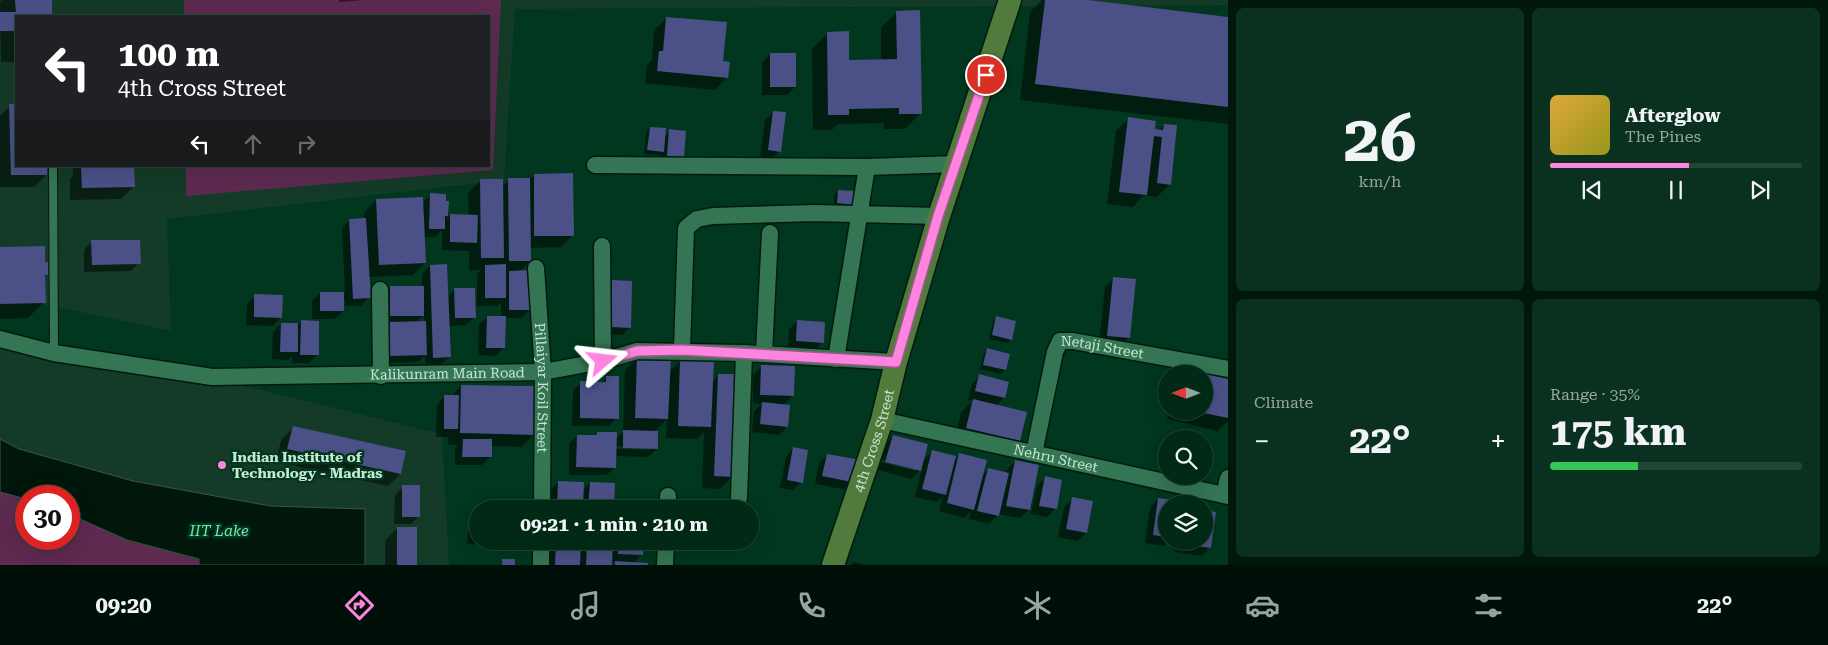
<!DOCTYPE html>
<html lang="en">
<head>
<meta charset="utf-8">
<style>
	body { margin:0; font-family:"Roboto Serif",serif; background:#0a311f; color:#f1f3f6; height:100vh; display:flex; flex-direction:column; font-size:19px; white-space:nowrap }
	* { box-sizing:border-box; margin:0 }
	p { font-size:16px; color:#95a6a1 }
	.icon { flex:none; width:28px; height:28px; fill:none; stroke:currentColor; stroke-width:2; stroke-linecap:round; stroke-linejoin:round }
	.map { position:relative; flex:1; overflow:hidden }
	.sheet { display:flex; flex-direction:column; gap:8px; padding:8px; background:#00170c; width:600px }
	.sheet>* { flex:none }
	.banner { position:absolute; left:15px; top:15px; width:475px; height:152px; border-radius:0px; box-shadow:0 5px 20px #0002,0 0 0 1px #224535; background:#202124; color:#fff; overflow:hidden }
	.needle { width:32px; rotate:270deg }
	.fabs { position:absolute; left:1158px; top:365px; display:grid; gap:10px }
	.fabs a { display:grid; place-items:center; width:55px; height:55px; border-radius:50%; background:#002916; box-shadow:0 5px 20px #0002,0 0 0 1px #224535; font-size:25px }
	.speed { position:absolute; left:15px; top:485px; display:flex; gap:10px; font-size:25px; font-weight:700; text-align:center }
	.speed>* { display:grid; place-content:center; width:65px; height:65px; border-radius:50%; background:#002916; box-shadow:0 5px 20px #0002,0 0 0 1px #224535; line-height:1 }
	.speed .limit { border:8px solid #d22; background:#fff; color:#111 }
	.pin { position:absolute; display:grid; place-items:center; width:42px; height:42px; color:#fff; margin:-21px; border:2px solid #fff; border-radius:50%; box-shadow:0 1px 5px #0007 }
	.me { position:absolute; width:55px; margin:-28px; rotate:73deg; stroke-linejoin:round; filter:drop-shadow(0 0 4px #0008) }
	.turn { display:flex; align-items:center; gap:18px; height:105px; padding:0 20px; font-size:22px }
	.turn .icon { width:65px; height:65px; stroke-width:2.5 }
	.turn b { display:block; font-size:35px; line-height:42px }
	.lanes { display:flex; align-items:center; height:48px; padding:0 20px; background:#0003; justify-content:center; gap:25px; direction:ltr }
	.lanes .off { opacity:.35 }
	.big { font-size:38px; font-weight:700; line-height:1.1 }
	.sheet .card { flex:1; display:flex; flex-direction:column; justify-content:center; gap:8px; min-width:0; padding:0 18px; border-radius:8px; background:#0a311f }
	.sheet .dial { align-items:center; gap:0 }
	.dial b { font-size:65px; line-height:1 }
	.song { display:flex; align-items:center; gap:15px }
	.cover { width:60px; height:60px; border-radius:8px; background:linear-gradient(135deg,hsl(40 70% 55%),hsl(60 70% 35%)) }
	.played { height:5px; border-radius:2px; background:linear-gradient(90deg,#fe85df 55%,#224535 55%) }
	.keys { display:flex; justify-content:space-around; direction:ltr }
	.heat { display:flex; justify-content:space-between; align-items:center; font-size:28px; direction:ltr }
	.charge { height:8px; border-radius:4px; background:linear-gradient(90deg,#34c759 35%,#224535 0) }
	.sheet .tiles { flex:1; display:grid; gap:8px; grid-template-columns:repeat(2,1fr) }
	.trip { position:absolute; left:469px; top:500px; width:290px; height:50px; border-radius:25px; background:#002916; box-shadow:0 5px 20px #0002,0 0 0 1px #224535; font-weight:700; line-height:50px; text-align:center }
	.menu { display:flex; height:80px; justify-content:space-around; align-items:center; background:#001009; color:#95a6a1 }
	.menu .icon { width:35px; height:35px }
	.menu .active { color:#fe85df }
	.menu b { font-size:22px; color:#f1f3f6 }
	main { display:flex; flex:1; min-height:0 }
	.map>svg:first-child { display:block }
</style>
</head>
<body>
<main>
<div class="map">
<svg width="1228" height="565" viewBox="0 0 1228 565">
	<rect width="100%" height="100%" fill="#00371e"/>
	<path fill="#133b27" fill-rule="evenodd" d="M0,0H1228V5L515,9L504,180L167,219L171,331L0,295ZM16,16H489V166H16Z
		M0,336L261,390L442,434L449,565H0ZM26,496H69V539H26Z"/>
	<path fill="#5d2a50" d="M184,0H501L493,170L186,196V166H489V16H184Z
		M0,492L26,499V539H69V514L127,540L199,560V565H0Z"/>
	<path fill="#01170b" stroke="#3c5547" d="M0,439L19,449L133,481L270,506L365,509V565H199V559L127,540L69,514V496H26V499L0,492Z"/>
	<path fill="#0007" fill-rule="evenodd" d="M2,0H51V16H16V62H1L0,2Z
		M339,0H363L339,2Z
		M1042,0H1078L1228,18V124L1020,100L1030,12Z
		M897,12L921,113L905,129H884V123L838,124L832,130H813L812,49L828,33L848,61H881V28Z
		M667,18L722,62L727,77L715,90L645,83L647,65L652,60L654,30Z
		M770,54L795,87L787,95H762V63Z
		M10,106H16V166L46,175L34,187H0V116Z
		M774,112L780,151L771,159L760,158L765,120Z
		M1129,119L1153,130L1158,131L1164,125L1170,184L1157,197L1144,195L1133,207L1107,204L1116,131Z
		M650,128L664,137L670,131L682,157L659,164L660,155L644,154L646,132Z
		M73,166H133V187L121,199L70,200V179L73,176Z
		M534,175L573,235L561,247L530,248V261L519,272L530,309L522,318H505L504,347L496,356L478,355L479,325L487,317H501V302L497,306H477V274L481,270H469V251L442,250V230L435,237H424L425,263L413,275L368,277L369,297L361,306H345V300H343V311L335,319H312V301L320,293H345L342,228L350,220H364V213L376,200L422,203L431,195L447,202V219L451,215L469,216L468,193L481,180L502,187L509,180L530,179Z
		M838,191L855,204L851,208L834,207V195Z
		M92,241L139,263L131,271L84,272V250Z
		M0,248L44,264L47,275L44,278V302L28,318L0,319Z
		M430,266L447,297L454,290L475,317L466,325L448,326L450,356L441,365L426,366L425,355L418,362L383,363L382,332L390,324H382V295L390,287H422V274ZM424,315V323H415Z
		M1114,278L1129,337L1121,346L1099,343L1105,287Z
		M613,282L630,327L622,335H604V290Z
		M255,296L281,317L273,326L246,325L247,304Z
		M996,318L1011,340L1007,343L989,339L993,322Z
		M798,321L822,343L814,351L788,349L789,329Z
		M301,322L317,355L309,363H292V356L288,360L272,359L273,332L281,324H298Z
		M988,350L1008,355L1005,370L1001,374L980,369L984,353Z
		M638,357L669,372L681,360L712,382L718,375L732,477L720,489L702,488L704,432L697,439L666,438L667,419L654,432L657,449L648,457L615,456V467L607,475H569V444L577,436L615,433V440L625,430H623L625,370ZM616,446L650,448V450L616,449Z
		M762,366L793,396L783,405L789,406L787,427L779,435L752,432L754,411L762,404L753,403V375Z
		M1187,371L1200,374H1184Z
		M1204,375L1228,380V421L1218,431L1167,419L1169,411H1204Z
		M980,376L1008,382L1004,398L996,406L1019,440L1007,453L955,440L961,412L973,401L968,400L972,384Z
		M607,377L617,418L609,426H572L573,391L581,382L601,383Z
		M461,386L534,434L522,447L491,446L490,457L482,465H455V448L458,445H448V437H436L437,405L445,396H451Z
		M293,428L400,474L388,486L276,462L281,440Z
		M893,436L922,462L933,451L954,461L960,455L982,476L988,469L1006,474L1007,470L1015,461L1037,466L1029,510L1020,518L998,514L989,524L969,519L971,511L965,518L939,511L943,496L937,502L915,497L922,468L911,479L878,470L880,462L916,471V469L881,459L885,445Z
		M794,448L801,482L793,490L780,488L786,457Z
		M827,455L860,461L848,490L815,484L819,463Z
		M1045,478L1056,508L1047,517L1031,514L1037,486Z
		M559,482L582,491L590,483L613,509H546V494Z
		M403,487L419,516L411,524H394L395,495Z
		M1073,499L1086,533L1077,541L1058,537L1064,507Z
		M1158,499L1166,504V541H1169L1165,546L1145,543L1150,508Z
		M1204,511L1215,513L1210,547L1202,556L1175,552L1176,541H1204Z
		M476,523L478,541H520L515,546L467,544L468,531Z
		M397,528L415,565H385V541Z
		M544,541H612V545L616,541H642V554L633,563L647,565H613L616,562H611V565H543Z
		M854,562L865,565H850Z"/>
	<path fill="#4b5087" d="M15,0H52V16H16V31H0V12H16Z
		M1045,0H1088L1228,17V107L1035,84Z
		M920,10L922,114H899V108L849,109V115H828L827,32L849,31V60L897,59L896,11Z
		M666,17L727,22L723,61L730,62L728,78L657,71L659,51H663Z
		M770,53H796V87H770Z
		M9,104H16V166H47V175H11Z
		M773,111L786,112L781,152L768,150Z
		M1128,117L1156,121L1155,129L1163,130L1164,124L1177,125L1171,185L1157,183L1162,137L1154,136L1147,195L1119,192Z
		M650,127L666,128L664,152L647,150Z
		M669,129L686,131L684,158L667,156Z
		M81,166H134L135,187L82,188Z
		M573,173L574,236H534V174Z
		M508,178H530L531,261H509Z
		M480,179H503L504,258H481Z
		M838,190L857,191L856,205L837,203Z
		M430,193L446,194V201H449L448,216H445V229H429Z
		M423,197L426,263L379,265L376,199Z
		M450,214L478,215L477,243L450,242Z
		M366,218L371,298L353,299L349,219Z
		M91,240H140L141,264L92,265Z
		M45,246V262H48V275H45L46,303L0,304V247Z
		M447,264L451,357L433,358L430,265Z
		M506,264V298H485V265Z
		M531,270V310H509V271Z
		M1113,277L1136,279L1130,338L1107,336Z
		M612,280L632,281L631,328L612,327Z
		M390,286H424V316H390Z
		M454,288H475L476,318H455Z
		M320,292H344V311H320Z
		M254,294L283,295L282,318L254,317Z
		M487,316H506L505,348H486Z
		M996,316L1016,321L1012,340L992,335Z
		M301,320L319,321V355H300Z
		M797,320L825,322L824,343L796,341Z
		M426,321L427,355L390,356V322Z
		M281,323H298V352H280Z
		M987,348L1010,354L1006,370L983,365Z
		M637,356L671,357L668,419L635,418Z
		M680,359L714,360L711,427L678,426Z
		M761,365L795,366L794,396L760,395Z
		M1204,373L1228,379V418L1204,413Z
		M718,374H738L734,477L714,476Z
		M979,374L1009,382L1005,398L975,391Z
		M606,376H619V419L580,418V381L606,382Z
		M461,385L536,386L535,435L460,433Z
		M444,395H459L458,429H444Z
		M973,399L1027,412L1020,441L966,428Z
		M762,402L790,405L788,427L760,424Z
		M293,426L406,451L401,474L287,449Z
		M623,430L658,431V449L623,448Z
		M597,432H617L616,468L576,467L577,435H597Z
		M893,435L928,444L921,471L885,462Z
		M463,439H492V457H462Z
		M793,447L808,450L803,483L787,480Z
		M932,450L956,456L946,495L922,489Z
		M959,453L987,460L974,510L947,503Z
		M827,454L861,460L857,483L822,476Z
		M1015,460L1039,465L1030,510L1006,506Z
		M988,468L1009,473L999,516L977,511Z
		M1045,476L1062,480L1057,509L1039,506Z
		M558,481L584,482L583,509H557Z
		M590,482L615,483L614,509H588Z
		M402,485H420V517H402Z
		M1072,497L1093,501L1087,533L1066,529Z
		M1158,498L1179,501V504H1166V537L1153,535Z
		M1204,510L1216,512L1211,548L1182,544L1183,541H1204Z
		M397,527H417V565H397Z
		M556,541H581L580,565H555Z
		M587,541H613L612,565H586Z
		M618,541H644L643,555L618,554Z
		M502,559H515V565H502Z
		M615,561L648,563V565H615Z"/>
	<g fill="none" stroke-linecap="round" stroke-linejoin="round">
		<g stroke="#051a0f" stroke-width="10">
			<path id="lane" d="M53,166L54,353"/>
		</g>
		<g stroke="#051a0f" stroke-width="19">
			<g id="street">
				<path d="M595,165L867,167L957,164"/>
				<path d="M602,246L603,361"/>
				<path id="s1" d="M536,268L543,372L542,509"/>
				<path d="M380,290L381,376"/>
				<path id="s2" d="M0,339L54,353L212,377L543,372L603,361L637,351L744,353L896,362"/>
				<path d="M682,350L686,228L697,219L713,216L814,213L939,216"/>
				<path d="M764,353L770,233"/>
				<path d="M836,359L867,167"/>
				<path id="s3" d="M882,420L1228,496"/>
				<path id="s4" d="M1034,453L1055,352L1060,341H1073L1228,369"/>
				<path d="M1224,495L1228,478"/>
				<path d="M739,498L744,353"/>
				<path d="M668,509V496"/>
				<path d="M541,565V541"/>
				<path d="M665,565L666,541"/>
			</g>
		</g>
		<g stroke="#051a0f" stroke-width="25">
			<g id="secondary">
				<path id="s5" d="M833,565L882,420L896,362L939,216L1010,0"/>
			</g>
		</g>
		<use href="#lane" stroke="#347653" stroke-width="8"/>
		<use href="#street" stroke="#347653" stroke-width="16"/>
		<use href="#secondary" stroke="#517a3d" stroke-width="22"/>
	</g>
	<g fill="none" stroke-linecap="round" stroke-linejoin="round">
		<g stroke="#a55691" stroke-width="12">
			<path id="route" d="M603,361L637,351L682,350L896,362L938,216L986,75"/>
		</g>
		<use href="#route" stroke="#fe85df" stroke-width="9"/>
	</g>
	<circle fill="#fe85df" stroke="#00371e" stroke-width="2" cx="222" cy="465" r="5"/>
	<g text-anchor="middle" dominant-baseline="central" stroke-width="5" stroke-linejoin="round" paint-order="stroke">
		<g font-size="14" fill="#c6e7d2" stroke="#00371e">
			<text stroke="none"><textPath href="#s4" startOffset="158">Netaji Street</textPath></text>
			<text stroke="none"><textPath href="#s2" startOffset="451">Kalikunram Main Road</textPath></text>
			<text stroke="none"><textPath href="#s1" startOffset="120">Pillaiyar Koil Street</textPath></text>
			<text stroke="none"><textPath href="#s5" startOffset="131">4th Cross Street</textPath></text>
			<text stroke="none"><textPath href="#s3" startOffset="178">Nehru Street</textPath></text>
		</g>
		<g font-size="14" font-weight="bold" fill="#c6e7d2" stroke="#00371e" text-anchor="start">
			<text x="232" y="457">Indian Institute of<tspan x="232" dy="16">Technology - Madras</tspan></text>
		</g>
		<g font-size="15" font-style="italic" fill="#7be4aa" stroke="#00371e">
			<text x="219" y="531">IIT Lake</text>
		</g>
	</g>
</svg>
<div class="fabs">
<a><svg class="needle" viewBox="-14 -14 28 28"><path d="M0-13l5 13h-10z" fill="#e53935"/><path d="M0 13l5-13h-10z" fill="#95a6a1"/></svg></a>
<a><svg class="icon" aria-label="search" viewBox="0 0 24 24"><circle cx="10" cy="10" r="6"/><path d="M15 15l6 6"/></svg></a>
<a><svg class="icon" aria-label="layers" viewBox="0 0 24 24"><path d="M12 4l9 5-9 5-9-5zM3 14l9 5 9-5"/></svg></a>
</div>
<div class="speed"><div class="limit">30</div></div>
<div class="pin" style="left:986px;top:75px;background:#d93025"><svg class="icon" aria-label="arrive" viewBox="0 0 24 24"><path d="M6 21V4h12l-3 4 3 4H6"/></svg></div>
<svg class="me" style="left:603px;top:361px" viewBox="-20 -20 40 40"><path d="M0-17L14 15 0 8-14 15z" fill="#fe85df" stroke="#fff" stroke-width="4"/></svg>
<div class="trip">09:21 · 1 min · 210 m</div>
<div class="banner">
<div class="turn"><svg class="icon" aria-label="left" viewBox="0 0 24 24"><path d="M17 20v-9H6M10 6l-5 5 5 5"/></svg><div><b>100 m</b>4th Cross Street</div></div>
<div class="lanes"><svg class="icon" aria-label="left" viewBox="0 0 24 24"><path d="M17 20v-9H6M10 6l-5 5 5 5"/></svg><svg class="icon off" aria-label="ahead" viewBox="0 0 24 24"><path d="M12 20V5M6 11l6-6 6 6"/></svg><svg class="icon off" aria-label="right" viewBox="0 0 24 24"><path d="M7 20v-9h11M14 6l5 5-5 5"/></svg></div>
</div>
</div>
<section class="sheet">
<div class="tiles">
<div class="card dial"><b>26</b><p>km/h</p></div>
<div class="card">
<div class="song"><i class="cover"></i><div><b>Afterglow</b><p>The Pines</p></div></div>
<div class="played"></div>
<div class="keys"><svg class="icon" aria-label="previous" viewBox="0 0 24 24"><path d="M18 5L8 12l10 7zM5 5v14"/></svg><svg class="icon" aria-label="pause" viewBox="0 0 24 24"><path d="M8 5v14M16 5v14"/></svg><svg class="icon" aria-label="next" viewBox="0 0 24 24"><path d="M6 5l10 7-10 7zM19 5v14"/></svg></div>
</div>
<div class="card"><p>Climate</p>
<div class="heat"><a>−</a><b class="big">22°</b><a>+</a></div>
</div>
<div class="card"><p>Range · 35%</p><b class="big">175 km</b><div class="charge"></div></div>
</div>
</section>
</main>
<nav class="menu">
<b>09:20</b>
<svg class="icon active" aria-label="directions" viewBox="0 0 24 24"><path d="M12 3l9 9-9 9-9-9zM9 14v-3h6M13 9l2 2-2 2"/></svg>
<svg class="icon" aria-label="music" viewBox="0 0 24 24"><path d="M9 18V5l10-2v13"/><circle cx="6" cy="18" r="3"/><circle cx="16" cy="16" r="3"/></svg>
<svg class="icon" aria-label="phone" viewBox="0 0 24 24"><path d="M5 4h4l2 5-3 2q2 4 5 5l2-3 5 2v4C11 20 4 13 5 4z"/></svg>
<svg class="icon" aria-label="climate" viewBox="0 0 24 24"><path d="M12 3v18M4 7l16 10M4 17L20 7"/></svg>
<svg class="icon" aria-label="car" viewBox="0 0 24 24"><path d="M5 17H2v-5l4-1 3-4h7l3 4 3 1v5h-3M9 17h6M6 11h13"/><circle cx="7" cy="17" r="2"/><circle cx="17" cy="17" r="2"/></svg>
<svg class="icon" aria-label="filters" viewBox="0 0 24 24"><path d="M4 7h16M4 17h16"/><circle cx="9" cy="7" r="2"/><circle cx="15" cy="17" r="2"/></svg>
<b>22°</b>
</nav>
</body>
</html>
